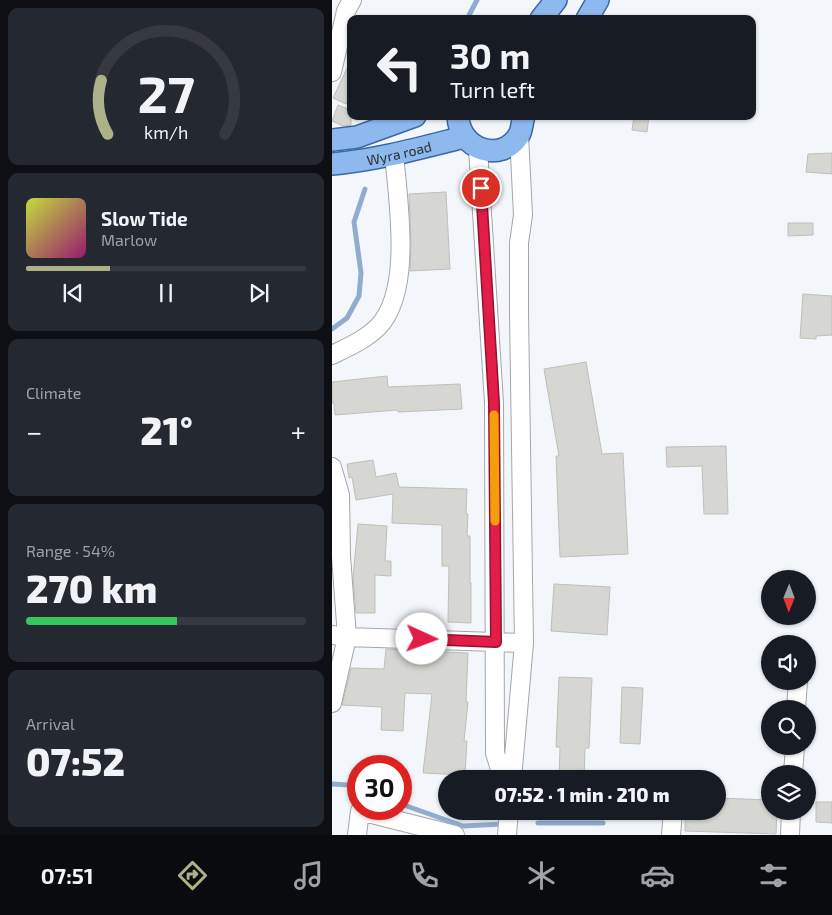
<!DOCTYPE html>
<html lang="en">
<head>
<meta charset="utf-8">
<style>
	body { margin:0; font-family:"Exo 2",sans-serif; background:#242831; color:#f1f3f6; height:100vh; display:flex; flex-direction:column; font-size:19px; white-space:nowrap }
	* { box-sizing:border-box; margin:0 }
	p { font-size:16px; color:#9ea1a6 }
	.icon { flex:none; width:28px; height:28px; fill:none; stroke:currentColor; stroke-width:2; stroke-linecap:round; stroke-linejoin:round }
	.map { position:relative; flex:1; overflow:hidden }
	.sheet { display:flex; flex-direction:column; gap:8px; padding:8px; background:#0d0f14; width:332px }
	.sheet>* { flex:none }
	.top-card { position:absolute; left:15px; top:15px; width:409px; height:105px; border-radius:10px; box-shadow:0 1px 4px #0004; background:#171b24; color:#f1f3f6; overflow:hidden }
	.needle { width:32px; rotate:181deg }
	.controls { position:absolute; left:429px; top:570px; display:grid; gap:10px }
	.controls a { display:grid; place-items:center; width:55px; height:55px; border-radius:50%; background:#171b24; box-shadow:0 1px 4px #0004; font-size:25px }
	.speed { position:absolute; left:15px; top:755px; display:flex; gap:10px; font-size:25px; font-weight:700; text-align:center }
	.speed>* { display:grid; place-content:center; width:65px; height:65px; border-radius:50%; background:#171b24; box-shadow:0 1px 4px #0004; line-height:1 }
	.speed .limit { border:8px solid #d22; background:#fff; color:#111 }
	.pin { position:absolute; display:grid; place-items:center; width:42px; height:42px; color:#fff; margin:-21px; border:2px solid #fff; border-radius:50%; box-shadow:0 1px 5px #0007 }
	.me { position:absolute; width:55px; margin:-28px; rotate:92deg; stroke-linejoin:round; filter:drop-shadow(0 0 4px #0008) }
	.turn { display:flex; align-items:center; gap:18px; height:105px; padding:0 20px; font-size:22px }
	.turn .icon { width:65px; height:65px; stroke-width:2.5 }
	.turn b { display:block; font-size:35px; line-height:42px }
	.big { font-size:38px; font-weight:800; line-height:1.1 }
	.sheet .card { flex:1; display:flex; flex-direction:column; justify-content:center; gap:8px; min-width:0; padding:0 18px; border-radius:10px; background:#242831 }
	.sheet .dial { align-items:center; gap:0 }
	.dial svg { height:130px; overflow:visible; fill:none; stroke:#363941; stroke-width:7; stroke-linecap:round; text-anchor:middle }
	.dial text { fill:#f1f3f6; stroke:none }
	.song { display:flex; align-items:center; gap:15px }
	.cover { width:60px; height:60px; border-radius:8px; background:linear-gradient(135deg,hsl(70 70% 55%),hsl(320 70% 35%)) }
	.played { height:5px; border-radius:2px; background:linear-gradient(90deg,#adb187 30%,#363941 30%) }
	.keys { display:flex; justify-content:space-around; direction:ltr }
	.heat { display:flex; justify-content:space-between; align-items:center; font-size:28px; direction:ltr }
	.charge { height:8px; border-radius:4px; background:linear-gradient(90deg,#34c759 54%,#363941 0) }
	.trip { position:absolute; left:106px; top:770px; width:288px; height:50px; border-radius:25px; background:#171b24; box-shadow:0 1px 4px #0004; font-weight:800; line-height:50px; text-align:center }
	.tab-bar { display:flex; height:80px; justify-content:space-around; align-items:center; background:#090b0e; color:#9ea1a6 }
	.tab-bar .icon { width:35px; height:35px }
	.tab-bar .on { color:#adb187 }
	.tab-bar b { font-size:22px; color:#f1f3f6 }
	main { display:flex; flex:1; min-height:0 }
	.map>svg:first-child { display:block }
</style>
</head>
<body>
<main>
<section class="sheet">
<div class="card dial"><svg viewBox="0 0 100 80">
<path d="M14 69A42 42 0 1 1 86 69"/>
<path d="M14 69A42 42 0 0 1 10 36" stroke="#adb187"/>
<text x="50" y="56" font-size="32" font-weight="700">27</text>
<text x="50" y="72" font-size="11">km/h</text>
</svg></div>
<div class="card">
<div class="song"><i class="cover"></i><div><b>Slow Tide</b><p>Marlow</p></div></div>
<div class="played"></div>
<div class="keys"><svg class="icon" aria-label="previous" viewBox="0 0 24 24"><path d="M18 5L8 12l10 7zM5 5v14"/></svg><svg class="icon" aria-label="pause" viewBox="0 0 24 24"><path d="M8 5v14M16 5v14"/></svg><svg class="icon" aria-label="next" viewBox="0 0 24 24"><path d="M6 5l10 7-10 7zM19 5v14"/></svg></div>
</div>
<div class="card"><p>Climate</p>
<div class="heat"><a>−</a><b class="big">21°</b><a>+</a></div>
</div>
<div class="card"><p>Range · 54%</p><b class="big">270 km</b><div class="charge"></div></div>
<div class="card"><p>Arrival</p><b class="big">07:52</b></div>
</section>
<div class="map">
<svg width="500" height="835" viewBox="0 0 500 835">
	<rect width="100%" height="100%" fill="#f3f7fb"/>
	<g fill="none" stroke-linecap="round" stroke-linejoin="round">
		<path stroke="#91accf" stroke-width="5" d="M135,19L145,0
			M0,329L15,318L27,296L29,273L22,222L33,189
			M0,784L17,785L26,788
			M69,804L131,826L172,824
			M206,823H271"/>
	</g>
	<path fill="#d6d7d2" stroke="#bebfba" d="M19,60V94L14,104L1,98Z
		M6,105L19,110V125L11,126L0,121Z
		M302,116H317L315,132L300,130Z
		M500,153V174L474,172L476,154Z
		M114,192L118,269L78,271L79,244L77,194Z
		M456,223H481V235L456,236Z
		M471,294L500,296V335L484,336V339L468,338Z
		M254,362L270,454L291,453L296,554L228,557L224,456H227L212,369Z
		M55,376L56,387L128,384L130,409L66,412L65,410L3,415L2,403H0V382Z
		M394,446L396,514H372L370,466L335,467L334,447Z
		M41,460L44,477L64,473L67,487L135,489L134,514H136L135,536H138V583H139V623L116,622L117,566H110V525L60,523L61,494L24,500L20,477L17,478L15,464Z
		M26,524L55,526L53,561H59V576L43,575V613H24L21,577Z
		M222,584L278,587L275,635L219,631Z
		M54,649L136,653L134,702H136L132,741H135L133,775L91,773L100,694L73,693L71,731L49,730L50,707L10,705L19,668L52,669Z
		M227,677L260,678L257,748H253L252,779H227L228,747H224Z
		M290,687L311,688L308,744L288,743Z
		M385,798L438,800V811H445L444,834L353,831V811H385Z
		M484,802H500V823L484,822Z"/>
	<g fill="none" stroke-linecap="round" stroke-linejoin="round">
		<g stroke="#a3a7ab" stroke-width="20">
			<path id="minor" d="M0,72L14,11L20,0
				M146,149L162,403L163,753L171,779
				M0,355C16,347 33,340 46,327C81,291 66,201 62,154
				M0,467L8,495L9,556L15,637L0,703
				M0,635L15,637L192,643
				M464,709L466,681
				M461,774L463,746
				M180,779L192,643L187,313V243L191,215L187,135
				M25,835L28,811L123,835
				M175,835L177,811
				M339,835L341,811
				M458,835L459,811"/>
		</g>
		<g stroke="#3a6aa5" stroke-width="24">
			<g id="major">
				<path d="M209,19L224,0"/>
				<path d="M255,19L266,0"/>
				<path d="M126,116C127,150 170,164 187,135C190,130 190,122 192,116"/>
				<path d="M0,140L25,137L83,116"/>
				<path id="s1" d="M0,164C45,160 88,148 132,137"/>
			</g>
		</g>
		<use href="#minor" stroke="#fff" stroke-width="18"/>
		<use href="#major" stroke="#8eb9ef" stroke-width="21"/>
	</g>
	<g fill="none" stroke-linecap="round" stroke-linejoin="round">
		<g stroke="#92132f" stroke-width="12">
			<path id="route" d="M90,639L164,642L162,403L149,188"/>
		</g>
		<use href="#route" stroke="#e11d48" stroke-width="9"/>
		<path stroke="#f59e0b" stroke-width="9" d="M162,415L163,521"/>
	</g>
	<g text-anchor="middle" dominant-baseline="central" stroke-width="4.5" stroke-linejoin="round" paint-order="stroke">
		<g font-size="14" fill="#2c2e2f" stroke="#fff">
			<text stroke="none"><textPath href="#s1" startOffset="68">Wyra road</textPath></text>
		</g>
	</g>
</svg>
<div class="controls">
<a><svg class="needle" viewBox="-14 -14 28 28"><path d="M0-13l5 13h-10z" fill="#e53935"/><path d="M0 13l5-13h-10z" fill="#9ea1a6"/></svg></a>
<a><svg class="icon" aria-label="sound" viewBox="0 0 24 24"><path d="M4 9h4l5-4v14l-5-4H4zM17 9q2 3 0 6"/></svg></a>
<a><svg class="icon" aria-label="search" viewBox="0 0 24 24"><circle cx="10" cy="10" r="6"/><path d="M15 15l6 6"/></svg></a>
<a><svg class="icon" aria-label="layers" viewBox="0 0 24 24"><path d="M12 4l9 5-9 5-9-5zM3 14l9 5 9-5"/></svg></a>
</div>
<div class="speed"><div class="limit">30</div></div>
<div class="pin" style="left:149px;top:188px;background:#d93025"><svg class="icon" aria-label="arrive" viewBox="0 0 24 24"><path d="M6 21V4h12l-3 4 3 4H6"/></svg></div>
<svg class="me" style="left:90px;top:639px" viewBox="-20 -20 40 40"><circle r="19" fill="#fff"/><path d="M0-13L10 11 0 6-10 11z" fill="#e11d48"/></svg>
<div class="trip">07:52 · 1 min · 210 m</div>
<div class="top-card">
<div class="turn"><svg class="icon" aria-label="left" viewBox="0 0 24 24"><path d="M17 20v-9H6M10 6l-5 5 5 5"/></svg><div><b>30 m</b>Turn left</div></div>
</div>
</div>
</main>
<nav class="tab-bar">
<b>07:51</b>
<svg class="icon on" aria-label="directions" viewBox="0 0 24 24"><path d="M12 3l9 9-9 9-9-9zM9 14v-3h6M13 9l2 2-2 2"/></svg>
<svg class="icon" aria-label="music" viewBox="0 0 24 24"><path d="M9 18V5l10-2v13"/><circle cx="6" cy="18" r="3"/><circle cx="16" cy="16" r="3"/></svg>
<svg class="icon" aria-label="phone" viewBox="0 0 24 24"><path d="M5 4h4l2 5-3 2q2 4 5 5l2-3 5 2v4C11 20 4 13 5 4z"/></svg>
<svg class="icon" aria-label="climate" viewBox="0 0 24 24"><path d="M12 3v18M4 7l16 10M4 17L20 7"/></svg>
<svg class="icon" aria-label="car" viewBox="0 0 24 24"><path d="M5 17H2v-5l4-1 3-4h7l3 4 3 1v5h-3M9 17h6M6 11h13"/><circle cx="7" cy="17" r="2"/><circle cx="17" cy="17" r="2"/></svg>
<svg class="icon" aria-label="filters" viewBox="0 0 24 24"><path d="M4 7h16M4 17h16"/><circle cx="9" cy="7" r="2"/><circle cx="15" cy="17" r="2"/></svg>
</nav>
</body>
</html>
